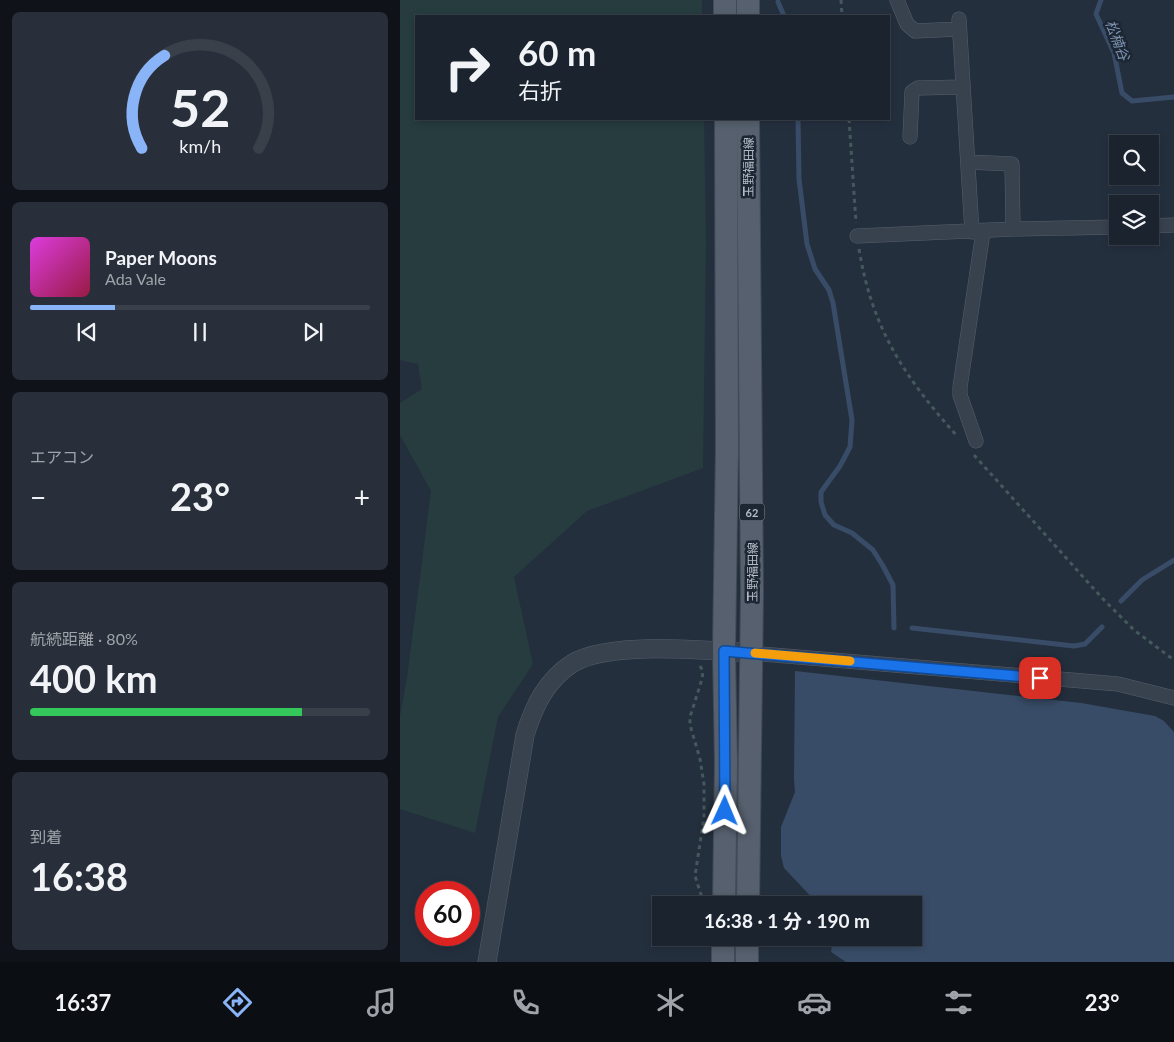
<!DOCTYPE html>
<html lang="ja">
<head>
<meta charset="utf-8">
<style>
	body { margin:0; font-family:Lato,"Noto Sans JP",sans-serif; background:#282f3a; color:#f1f3f6; height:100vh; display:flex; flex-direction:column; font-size:19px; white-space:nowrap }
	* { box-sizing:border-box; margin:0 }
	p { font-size:16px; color:#a0a4aa }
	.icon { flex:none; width:28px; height:28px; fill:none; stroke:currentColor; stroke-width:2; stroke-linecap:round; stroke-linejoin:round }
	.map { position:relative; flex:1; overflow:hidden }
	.panel { display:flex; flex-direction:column; gap:12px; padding:12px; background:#0f1319; width:400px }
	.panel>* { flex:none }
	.guide { position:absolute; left:15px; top:15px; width:475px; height:105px; border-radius:0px; box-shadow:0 2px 8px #0003,0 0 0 1px #39404a; background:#1b232e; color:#f1f3f6; overflow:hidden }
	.fabs { position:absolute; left:709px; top:135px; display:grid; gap:10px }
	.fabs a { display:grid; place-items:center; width:50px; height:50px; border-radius:0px; background:#1b232e; box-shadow:0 2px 8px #0003,0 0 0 1px #39404a; font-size:25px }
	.speed { position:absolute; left:15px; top:881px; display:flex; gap:10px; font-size:25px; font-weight:700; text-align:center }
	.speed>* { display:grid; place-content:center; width:65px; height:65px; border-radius:50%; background:#1b232e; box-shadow:0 2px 8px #0003,0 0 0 1px #39404a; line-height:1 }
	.speed .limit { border:8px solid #d22; background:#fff; color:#111 }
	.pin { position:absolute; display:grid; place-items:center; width:42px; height:42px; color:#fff; margin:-21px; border-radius:10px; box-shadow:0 2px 8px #0006 }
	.me { position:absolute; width:55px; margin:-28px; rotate:1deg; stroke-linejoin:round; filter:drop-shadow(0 0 4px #0008) }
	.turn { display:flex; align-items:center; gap:18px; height:105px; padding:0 20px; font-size:22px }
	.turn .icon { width:65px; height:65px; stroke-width:2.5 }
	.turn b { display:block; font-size:35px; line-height:42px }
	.big { font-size:38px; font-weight:700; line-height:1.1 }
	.panel .card { flex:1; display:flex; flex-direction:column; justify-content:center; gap:8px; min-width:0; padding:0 18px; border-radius:8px; background:#282f3a }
	.panel .dial { align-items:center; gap:0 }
	.dial svg { height:130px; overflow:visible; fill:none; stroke:#39404a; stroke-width:7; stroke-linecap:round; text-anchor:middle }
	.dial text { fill:#f1f3f6; stroke:none }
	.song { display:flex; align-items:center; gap:15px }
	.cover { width:60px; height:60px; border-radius:8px; background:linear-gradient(135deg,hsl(300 70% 55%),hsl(340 70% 35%)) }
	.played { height:5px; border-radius:2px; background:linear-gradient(90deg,#8ab4f8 25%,#39404a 25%) }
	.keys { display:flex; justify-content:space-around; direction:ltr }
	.heat { display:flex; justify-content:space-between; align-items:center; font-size:28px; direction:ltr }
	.charge { height:8px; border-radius:4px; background:linear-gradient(90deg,#34c759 80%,#39404a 0) }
	.trip { position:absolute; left:252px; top:896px; width:270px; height:50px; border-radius:0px; background:#1b232e; box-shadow:0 2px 8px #0003,0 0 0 1px #39404a; font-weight:700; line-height:50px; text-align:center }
	.tabs { display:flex; height:80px; justify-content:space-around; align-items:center; background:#0b0e12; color:#a0a4aa }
	.tabs .icon { width:35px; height:35px }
	.tabs .on { color:#8ab4f8 }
	.tabs b { font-size:22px; color:#f1f3f6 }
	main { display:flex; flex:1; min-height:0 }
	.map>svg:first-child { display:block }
</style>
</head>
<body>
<main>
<section class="panel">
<div class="card dial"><svg viewBox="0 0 100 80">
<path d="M14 69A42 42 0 1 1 86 69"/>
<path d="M14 69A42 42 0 0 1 28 12" stroke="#8ab4f8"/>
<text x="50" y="56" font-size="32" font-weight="700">52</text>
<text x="50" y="72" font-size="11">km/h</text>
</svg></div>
<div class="card">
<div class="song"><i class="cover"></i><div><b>Paper Moons</b><p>Ada Vale</p></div></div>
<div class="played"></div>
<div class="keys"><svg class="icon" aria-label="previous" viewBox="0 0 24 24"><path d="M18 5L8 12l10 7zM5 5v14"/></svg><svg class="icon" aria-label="pause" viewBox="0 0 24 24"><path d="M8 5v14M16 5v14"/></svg><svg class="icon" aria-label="next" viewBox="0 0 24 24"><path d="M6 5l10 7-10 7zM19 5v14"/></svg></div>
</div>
<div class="card"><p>エアコン</p>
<div class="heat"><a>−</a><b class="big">23°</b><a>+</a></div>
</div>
<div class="card"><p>航続距離 · 80%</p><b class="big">400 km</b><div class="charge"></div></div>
<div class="card"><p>到着</p><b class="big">16:38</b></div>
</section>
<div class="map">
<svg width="774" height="962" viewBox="0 0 774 962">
	<rect width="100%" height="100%" fill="#242f3e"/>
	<path fill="#263c3f" d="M0,0H302V16H16V119H304L306,241L303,468L187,511L114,577L133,664L98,717L75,833L0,809V716L7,678L31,491L0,435V403L22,389L18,364L0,360Z"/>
	<path fill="#394c67" d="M395,671L681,703L755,716L764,721L774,732V962H446L431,952L433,938H514V905H419L384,868L381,856V827L395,792L394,779Z"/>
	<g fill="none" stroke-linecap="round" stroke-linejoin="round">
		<path stroke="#394c67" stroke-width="5" d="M701,0L696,14L714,53L722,93L732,101L774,97
			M378,2L384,16
			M398,119L399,179L407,244L415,269L429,290L433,303L452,420L450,447L440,466L421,492V502L425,515L434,525L452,533L473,550L483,566L493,585L494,628
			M721,601L742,580L774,560
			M512,628L674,646L685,644L702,627"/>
		<g stroke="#565f6c" stroke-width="15">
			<path id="minor" d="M497,0L507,24L515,31L559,29
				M559,19L572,232
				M510,137L512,92L518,88L563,87
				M568,162L612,164L613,229
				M750,226L774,225
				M457,236L613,229L718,227
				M576,441L560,395V387L583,232
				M351,653L718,684L774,698"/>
		</g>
		<g stroke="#565f6c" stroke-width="19">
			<path id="tertiary" d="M87,962L125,735C134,706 146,680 173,663C209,641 308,650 351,653"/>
		</g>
		<g stroke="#414a57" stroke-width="24">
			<path id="primary" d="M325,0V16
				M348,0V16
				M348,119L352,593L348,905
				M324,905L326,763L324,651L327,447L326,119
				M323,962V938
				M347,962V938"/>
		</g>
		<path stroke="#44595c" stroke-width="3" stroke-dasharray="4 4" stroke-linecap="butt" d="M441,0L442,16
			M449,119L456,223
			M459,249C472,329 505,378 558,437
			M574,455L702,598L734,630L774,660
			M300,666L303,671L302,679L290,717V725L300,759L304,784V817L295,876L304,904"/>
		<use href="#minor" stroke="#38414e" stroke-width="14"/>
		<use href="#tertiary" stroke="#38414e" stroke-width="18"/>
		<use href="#primary" stroke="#56606e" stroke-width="22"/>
	</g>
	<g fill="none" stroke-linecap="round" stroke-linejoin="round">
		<g stroke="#114b97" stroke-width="12">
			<path id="route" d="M325,811L324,651L640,678"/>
		</g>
		<use href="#route" stroke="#1a73e8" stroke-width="9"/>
		<path stroke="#f59e0b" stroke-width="9" d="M355,653L450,661"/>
	</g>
	<g text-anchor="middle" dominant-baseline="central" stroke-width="5" stroke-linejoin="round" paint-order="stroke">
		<rect fill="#1d2633" stroke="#878f9c" stroke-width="1" x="339.5" y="503.5" width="25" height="17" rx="4"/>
		<g font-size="11" font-weight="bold" fill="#b4bcc9">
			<text x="352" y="512">62</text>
		</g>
		<g font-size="12" fill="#b4bcc9" stroke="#1d2633">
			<text transform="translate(348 167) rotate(-90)">玉野福田線</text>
			<text transform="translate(352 572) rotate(-90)">玉野福田線</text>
		</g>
		<g font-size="14" font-style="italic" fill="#7c92b1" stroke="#1d2633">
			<text transform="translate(718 40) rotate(69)">松楠谷</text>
		</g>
	</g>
</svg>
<div class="fabs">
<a><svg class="icon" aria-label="search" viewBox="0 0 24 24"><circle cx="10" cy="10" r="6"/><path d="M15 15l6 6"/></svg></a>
<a><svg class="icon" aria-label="layers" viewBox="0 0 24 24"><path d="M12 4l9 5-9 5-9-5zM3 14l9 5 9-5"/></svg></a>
</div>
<div class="speed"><div class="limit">60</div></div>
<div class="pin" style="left:640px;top:678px;background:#d93025"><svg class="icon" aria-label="arrive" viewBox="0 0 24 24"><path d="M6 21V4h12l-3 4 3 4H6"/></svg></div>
<svg class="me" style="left:325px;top:811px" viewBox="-20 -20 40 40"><path d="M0-17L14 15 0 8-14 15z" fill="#1a73e8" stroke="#fff" stroke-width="4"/></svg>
<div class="trip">16:38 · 1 分 · 190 m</div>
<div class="guide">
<div class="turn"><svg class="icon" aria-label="right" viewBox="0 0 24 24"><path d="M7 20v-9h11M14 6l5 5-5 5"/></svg><div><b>60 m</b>右折</div></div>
</div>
</div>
</main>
<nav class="tabs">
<b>16:37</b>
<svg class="icon on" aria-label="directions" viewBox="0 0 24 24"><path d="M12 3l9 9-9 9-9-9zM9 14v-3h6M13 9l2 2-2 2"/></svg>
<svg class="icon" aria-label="music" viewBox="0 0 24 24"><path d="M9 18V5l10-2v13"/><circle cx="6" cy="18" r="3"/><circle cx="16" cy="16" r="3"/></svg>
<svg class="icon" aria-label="phone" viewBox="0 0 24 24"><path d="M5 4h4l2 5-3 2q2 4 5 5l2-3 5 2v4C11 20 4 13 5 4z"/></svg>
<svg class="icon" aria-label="climate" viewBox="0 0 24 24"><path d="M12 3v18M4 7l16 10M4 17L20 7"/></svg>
<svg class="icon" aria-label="car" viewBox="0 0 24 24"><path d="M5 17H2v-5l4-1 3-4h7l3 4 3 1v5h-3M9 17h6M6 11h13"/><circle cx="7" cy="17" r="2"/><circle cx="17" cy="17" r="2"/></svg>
<svg class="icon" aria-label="filters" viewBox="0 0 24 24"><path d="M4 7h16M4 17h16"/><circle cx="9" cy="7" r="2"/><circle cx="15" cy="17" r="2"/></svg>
<b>23°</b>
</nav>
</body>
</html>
